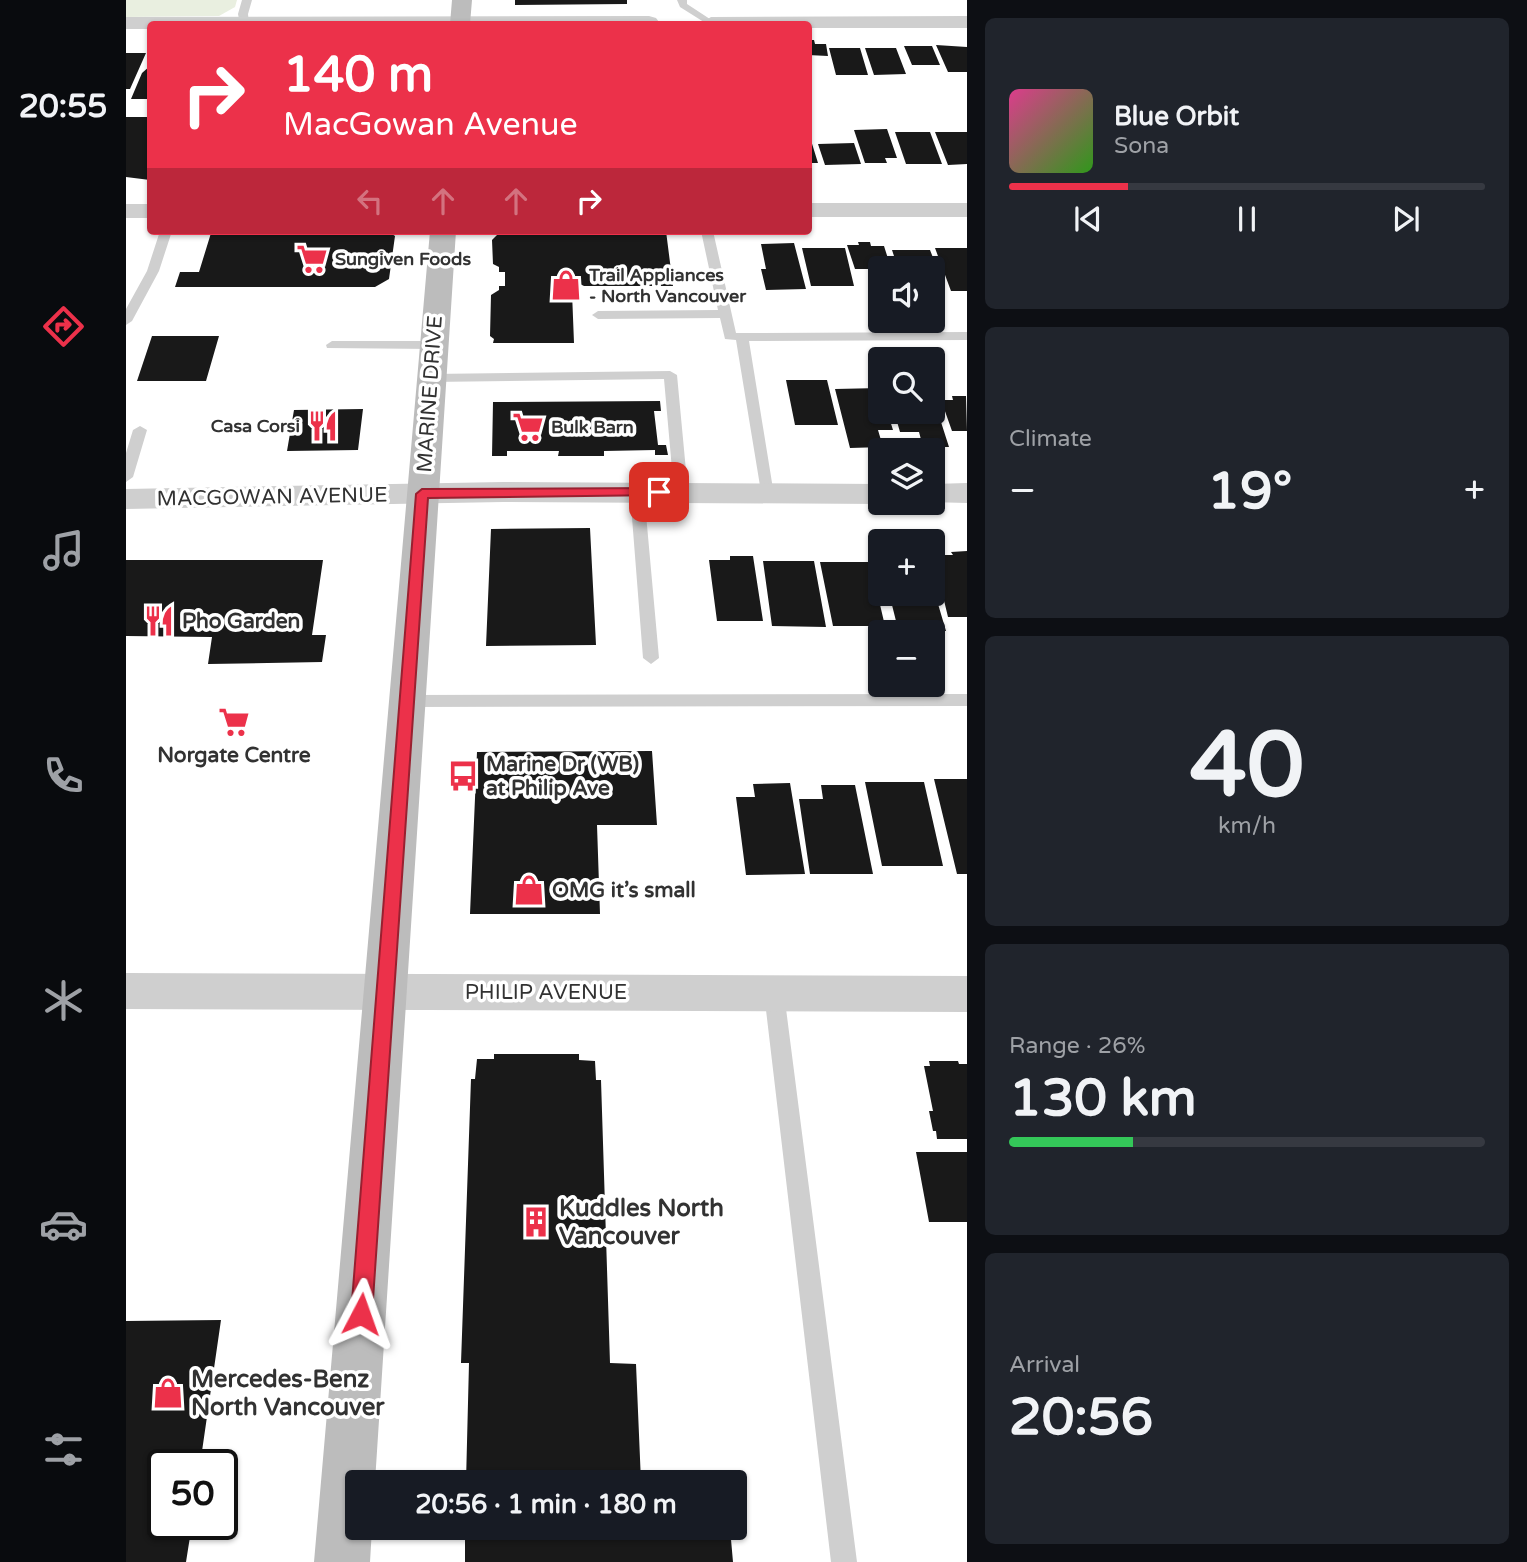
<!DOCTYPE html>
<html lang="en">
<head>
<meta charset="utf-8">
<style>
	body { margin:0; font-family:"Varela Round",sans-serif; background:#20242c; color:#f1f3f6; height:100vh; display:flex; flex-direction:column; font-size:26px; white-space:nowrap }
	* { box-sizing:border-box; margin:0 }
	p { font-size:23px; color:#9ea1a6 }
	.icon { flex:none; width:38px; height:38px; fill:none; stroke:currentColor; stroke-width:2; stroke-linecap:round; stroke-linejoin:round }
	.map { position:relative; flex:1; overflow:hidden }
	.panel { display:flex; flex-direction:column; gap:18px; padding:18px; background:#0d0f14; width:560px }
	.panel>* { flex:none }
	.banner { position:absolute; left:21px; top:21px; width:665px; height:214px; border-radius:7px; box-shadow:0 2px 5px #0004; background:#ec314a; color:#fff; overflow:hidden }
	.tools { position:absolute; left:742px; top:256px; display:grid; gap:14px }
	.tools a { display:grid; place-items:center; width:77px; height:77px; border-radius:7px; background:#171b24; box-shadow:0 2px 5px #0004; font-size:35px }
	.speed { position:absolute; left:21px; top:1449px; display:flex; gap:14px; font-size:35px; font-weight:700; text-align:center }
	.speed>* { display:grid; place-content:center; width:91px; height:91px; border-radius:50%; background:#171b24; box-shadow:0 2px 5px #0004; line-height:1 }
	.speed .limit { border:4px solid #111; border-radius:10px; background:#fff; color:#111 }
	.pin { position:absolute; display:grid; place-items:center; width:60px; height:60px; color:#fff; margin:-30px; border-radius:14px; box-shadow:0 4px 10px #0006 }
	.me { position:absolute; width:77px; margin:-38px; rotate:4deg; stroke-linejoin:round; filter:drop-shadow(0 0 5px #0008) }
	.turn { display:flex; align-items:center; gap:24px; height:147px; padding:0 21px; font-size:32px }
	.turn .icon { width:91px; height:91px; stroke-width:2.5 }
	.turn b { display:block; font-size:49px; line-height:60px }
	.lanes { display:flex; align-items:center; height:66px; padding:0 21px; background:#0003; justify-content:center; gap:35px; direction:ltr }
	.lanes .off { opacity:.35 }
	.big { font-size:52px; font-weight:700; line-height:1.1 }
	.panel .card { flex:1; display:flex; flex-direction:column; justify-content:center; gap:10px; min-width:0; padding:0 24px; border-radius:10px; background:#20242c }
	.panel .dial { align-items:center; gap:0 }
	.dial b { font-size:91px; line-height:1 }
	.song { display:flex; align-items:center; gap:21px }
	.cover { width:84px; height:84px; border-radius:10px; background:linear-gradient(135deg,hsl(330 70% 55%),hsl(110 70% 35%)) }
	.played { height:7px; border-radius:4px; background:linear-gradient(90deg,#ec314a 25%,#363941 25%) }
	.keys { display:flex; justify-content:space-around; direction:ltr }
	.heat { display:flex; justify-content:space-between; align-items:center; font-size:38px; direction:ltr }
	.charge { height:10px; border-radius:5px; background:linear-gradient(90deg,#34c759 26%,#363941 0) }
	.trip { position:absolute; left:219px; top:1470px; width:402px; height:70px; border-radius:7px; background:#171b24; box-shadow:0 2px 5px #0004; font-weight:700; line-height:70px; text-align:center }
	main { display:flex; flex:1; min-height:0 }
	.dock { display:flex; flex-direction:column; width:126px; justify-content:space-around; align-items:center; background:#090b0e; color:#9ea1a6 }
	.dock .icon { width:49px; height:49px }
	.dock .current { color:#ec314a }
	.dock b { font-size:32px; color:#f1f3f6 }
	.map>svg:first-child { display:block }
</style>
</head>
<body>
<main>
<nav class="dock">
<b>20:55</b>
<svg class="icon current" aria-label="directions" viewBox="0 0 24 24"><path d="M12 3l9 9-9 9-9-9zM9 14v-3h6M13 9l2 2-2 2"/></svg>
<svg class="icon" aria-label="music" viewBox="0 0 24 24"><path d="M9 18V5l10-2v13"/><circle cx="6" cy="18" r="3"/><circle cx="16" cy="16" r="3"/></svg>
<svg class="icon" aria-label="phone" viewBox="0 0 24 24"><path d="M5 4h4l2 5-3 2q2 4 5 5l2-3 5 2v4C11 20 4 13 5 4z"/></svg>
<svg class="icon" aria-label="climate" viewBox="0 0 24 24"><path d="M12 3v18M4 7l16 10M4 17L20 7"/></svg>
<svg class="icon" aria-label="car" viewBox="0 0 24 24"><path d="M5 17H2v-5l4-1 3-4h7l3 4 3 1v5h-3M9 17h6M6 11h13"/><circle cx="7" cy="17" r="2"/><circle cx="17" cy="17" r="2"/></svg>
<svg class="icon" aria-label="filters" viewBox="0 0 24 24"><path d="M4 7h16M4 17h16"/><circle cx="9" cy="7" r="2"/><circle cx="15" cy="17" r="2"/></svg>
</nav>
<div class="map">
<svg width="841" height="1562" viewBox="0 0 841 1562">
	<rect width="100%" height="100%" fill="#fff"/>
	<path fill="#e9efe0" d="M0,0H111L109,7L93,16L0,17Z"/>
	<path fill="#191919" d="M389,0H501V4L389,5Z
		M682,40H688L689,44H700L702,56L682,55Z
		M810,45L841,47V72H822Z
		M778,46H806L814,65H786Z
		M703,48H734L742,75H710Z
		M739,48H770L780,74L748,75Z
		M0,53H20L4,89H0Z
		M24,66V99H5L16,73Z
		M0,117H24V180L0,177Z
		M761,129L771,158H759L761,163H739L728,130Z
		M769,132H804L816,164H780Z
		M809,132H841V164L822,165Z
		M682,134H683L692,163H682Z
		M728,143L735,164L699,165L692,144Z
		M540,231L547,286H458L454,284L443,290L446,292L448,343H367L368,339L364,336L365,295L373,290V286H379V272H373V267L367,264L366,240L374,232Z
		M263,232L269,236L263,279L249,287H49L54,272H73L85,233Z
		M732,242H744L745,246H758L765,268H754V288L746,269H729L721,245H733Z
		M668,243L680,289L640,290L635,269H640L635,244Z
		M676,248H719L728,286H685Z
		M809,248H841V291H825Z
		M766,250H804L819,288H807V268H772Z
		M26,336H93L80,381H11Z
		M660,380H701L712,425H669Z
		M754,388V411H761L767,430H752L757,447L724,448L709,389Z
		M826,396H840L841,431H826L815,400H827Z
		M807,397L823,447H797L793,432H774L768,411H807Z
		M534,401L535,411H528L532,445H540L542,455H529V450L478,451V456H432L433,451H381V456H366L367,402Z
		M237,409L232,450L161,451L168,410Z
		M464,528L470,645L360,646L365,529Z
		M841,551V617H822L807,555H827L825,552Z
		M604,556H627L637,621H591L583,560H604Z
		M0,560H197L186,635H200L196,662L82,664L86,637L0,636Z
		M637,561H688L700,627L646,626Z
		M694,562H744L759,626H707Z
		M807,587L820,631H795L792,620L770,621L763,593H807Z
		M526,751L531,825H471L474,914H344L351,752Z
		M808,779H841V874H831Z
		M739,782H798L817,866H756Z
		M664,783L679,874L620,875L610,797H629L627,784Z
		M695,785H729L747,874H684L673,799H697Z
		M368,1054H453V1060L469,1061L470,1080H475L484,1363L510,1364L515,1482H340L343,1363H335L345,1079H349L351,1059H368Z
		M803,1061H832L833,1064H841V1139H811L810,1131H807L803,1111H807L798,1066H804Z
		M790,1152H841V1222H803Z
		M95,1320L74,1465H37V1524H66L60,1562H0V1321Z
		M339,1528H604L607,1562H339Z"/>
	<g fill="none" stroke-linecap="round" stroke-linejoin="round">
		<path fill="#cfcfcf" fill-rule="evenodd" d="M116,0H126L122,14L123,24H114L112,14Z
			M551,0H561V4L590,23L581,24L554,7Z
			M34,231H46L33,271L6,321L0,325V309L21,271Z
			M575,231H587L610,333L841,332V340L623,341L648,495L646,498H636L610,340L599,339L594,318L472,319L466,315L472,311L592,310Z
			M206,341H307L313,345L307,349L201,348L200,345Z
			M544,371L551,375L562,492L555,497L548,492L538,379L305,382L298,378L305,374Z
			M14,426L21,430L7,477L0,482V453L7,430Z
			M511,487L518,492L533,658L525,664L517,658L504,492Z
			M841,694V706L281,707L273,701L281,695Z
			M648,984L655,987L658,993L731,1562H705L638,993L641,987Z"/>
		<path fill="#cfcfcf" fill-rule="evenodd" d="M523,16L530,18L533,22L531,24H24V29H0V17Z
			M841,16V28H682V24L575,23L585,17Z
			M682,203H841V217H682Z
			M0,204H24V218H0Z
			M377,482L754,484V502H759L754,504L377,502L0,509V489Z
			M841,483V503L802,502H807V484Z
			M0,973L841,976V1012L0,1009Z"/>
		<path fill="#bcbcbc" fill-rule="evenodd" d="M326,0H346L344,24H324Z
			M304,231H330L249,1482H231V1528H246L244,1562H188Z"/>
	</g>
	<path fill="#ec314a" stroke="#992030" stroke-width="2" d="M533,488L539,492L537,495L302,498L246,1314L242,1322L235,1325L228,1322L225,1314L290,494L296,489Z"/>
	<defs>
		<g id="supermarket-bare" transform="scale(2.415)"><path d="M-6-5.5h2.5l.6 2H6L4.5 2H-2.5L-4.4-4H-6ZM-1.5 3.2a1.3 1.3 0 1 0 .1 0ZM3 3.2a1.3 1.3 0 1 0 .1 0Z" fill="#ec314a" stroke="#fff" stroke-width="2.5" paint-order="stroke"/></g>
		<g id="shop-bare" transform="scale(2.415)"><path d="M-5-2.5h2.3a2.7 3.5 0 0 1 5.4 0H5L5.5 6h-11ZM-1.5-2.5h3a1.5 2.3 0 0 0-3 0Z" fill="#ec314a" stroke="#fff" stroke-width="2.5" paint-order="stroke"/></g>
		<g id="restaurant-bare" transform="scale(2.415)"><path d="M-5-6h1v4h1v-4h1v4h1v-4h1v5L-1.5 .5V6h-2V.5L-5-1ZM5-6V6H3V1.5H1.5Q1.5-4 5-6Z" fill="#ec314a" stroke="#fff" stroke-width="2.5" paint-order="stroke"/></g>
		<g id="bus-bare" transform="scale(2.415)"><path d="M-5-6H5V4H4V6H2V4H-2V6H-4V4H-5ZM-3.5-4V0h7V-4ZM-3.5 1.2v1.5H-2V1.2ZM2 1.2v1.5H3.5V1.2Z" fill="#ec314a" stroke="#fff" stroke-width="2.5" paint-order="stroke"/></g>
		<g id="building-bare" transform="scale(2.415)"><path d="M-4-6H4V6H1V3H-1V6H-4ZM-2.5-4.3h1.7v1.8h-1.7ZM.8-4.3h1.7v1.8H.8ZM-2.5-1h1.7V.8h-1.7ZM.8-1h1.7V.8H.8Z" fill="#ec314a" stroke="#fff" stroke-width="2.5" paint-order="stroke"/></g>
	</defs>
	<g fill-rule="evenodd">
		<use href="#supermarket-bare" x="186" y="259"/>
		<use href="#shop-bare" x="440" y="285"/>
		<use href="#restaurant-bare" x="197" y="426"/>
		<use href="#supermarket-bare" x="402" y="427"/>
		<use href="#restaurant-bare" x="33" y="621"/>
		<use href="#supermarket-bare" x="108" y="722"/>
		<use href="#bus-bare" x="337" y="776"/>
		<use href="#shop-bare" x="403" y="890"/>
		<use href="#building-bare" x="410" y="1222"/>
		<use href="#shop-bare" x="42" y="1393"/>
	</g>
	<g text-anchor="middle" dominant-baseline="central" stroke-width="7" stroke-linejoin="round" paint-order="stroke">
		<g font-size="18" font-weight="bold" fill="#323232" stroke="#fff" text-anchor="start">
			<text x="209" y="259">Sungiven Foods</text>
			<text x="463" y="275">Trail Appliances<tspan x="463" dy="21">- North Vancouver</tspan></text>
			<text x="174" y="426" text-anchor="end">Casa Corsi</text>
			<text x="425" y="427">Bulk Barn</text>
		</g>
		<g font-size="21" fill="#323232" stroke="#fff">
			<text transform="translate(304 394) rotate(-86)">MARINE DRIVE</text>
			<text transform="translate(146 497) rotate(-1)">MACGOWAN AVENUE</text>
			<text x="420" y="992">PHILIP AVENUE</text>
		</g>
		<g font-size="21" font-weight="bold" fill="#323232" stroke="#fff" text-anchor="start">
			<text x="56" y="621">Pho Garden</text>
			<text x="108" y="755" text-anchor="middle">Norgate Centre</text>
			<text x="360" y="764">Marine Dr (WB)<tspan x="360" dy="24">at Philip Ave</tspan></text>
			<text x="426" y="890">OMG it’s small</text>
		</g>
		<g font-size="24" font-weight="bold" fill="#323232" stroke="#fff" text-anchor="start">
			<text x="433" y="1208">Kuddles North<tspan x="433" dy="28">Vancouver</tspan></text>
			<text x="65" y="1379">Mercedes-Benz<tspan x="65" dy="28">North Vancouver</tspan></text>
		</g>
	</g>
</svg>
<div class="tools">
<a><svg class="icon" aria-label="sound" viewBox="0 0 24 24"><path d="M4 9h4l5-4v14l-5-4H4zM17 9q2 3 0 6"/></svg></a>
<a><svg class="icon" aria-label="search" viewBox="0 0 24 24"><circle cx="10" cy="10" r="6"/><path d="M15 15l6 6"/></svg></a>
<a><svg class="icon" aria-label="layers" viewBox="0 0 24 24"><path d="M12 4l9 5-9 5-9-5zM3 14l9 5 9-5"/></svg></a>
<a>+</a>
<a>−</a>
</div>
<div class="speed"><div class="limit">50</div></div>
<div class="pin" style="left:533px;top:492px;background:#d93025"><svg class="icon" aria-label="arrive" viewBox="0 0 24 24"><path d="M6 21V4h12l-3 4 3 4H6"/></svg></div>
<svg class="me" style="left:235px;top:1314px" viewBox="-20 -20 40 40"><path d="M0-17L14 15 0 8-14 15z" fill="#ec314a" stroke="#fff" stroke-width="4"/></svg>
<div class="trip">20:56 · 1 min · 180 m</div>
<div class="banner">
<div class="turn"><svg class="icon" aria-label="right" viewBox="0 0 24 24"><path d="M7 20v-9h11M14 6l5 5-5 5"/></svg><div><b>140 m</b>MacGowan Avenue</div></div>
<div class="lanes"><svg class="icon off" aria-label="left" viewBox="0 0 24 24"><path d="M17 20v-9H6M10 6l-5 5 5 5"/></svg><svg class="icon off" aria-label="ahead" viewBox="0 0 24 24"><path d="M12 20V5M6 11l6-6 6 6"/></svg><svg class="icon off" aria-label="ahead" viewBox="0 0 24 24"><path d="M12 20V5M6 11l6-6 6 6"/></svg><svg class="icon" aria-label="right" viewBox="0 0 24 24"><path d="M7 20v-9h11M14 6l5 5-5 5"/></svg></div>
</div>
</div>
<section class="panel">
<div class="card">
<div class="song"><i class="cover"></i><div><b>Blue Orbit</b><p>Sona</p></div></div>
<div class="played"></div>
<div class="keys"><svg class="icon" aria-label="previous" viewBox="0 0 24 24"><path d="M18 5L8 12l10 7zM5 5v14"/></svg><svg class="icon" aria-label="pause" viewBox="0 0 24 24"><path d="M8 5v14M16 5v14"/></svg><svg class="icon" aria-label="next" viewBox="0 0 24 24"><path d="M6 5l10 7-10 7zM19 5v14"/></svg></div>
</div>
<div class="card"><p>Climate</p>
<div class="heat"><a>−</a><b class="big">19°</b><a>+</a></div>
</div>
<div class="card dial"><b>40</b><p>km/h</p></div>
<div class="card"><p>Range · 26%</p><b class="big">130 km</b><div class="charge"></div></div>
<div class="card"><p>Arrival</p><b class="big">20:56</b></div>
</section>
</main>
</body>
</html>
